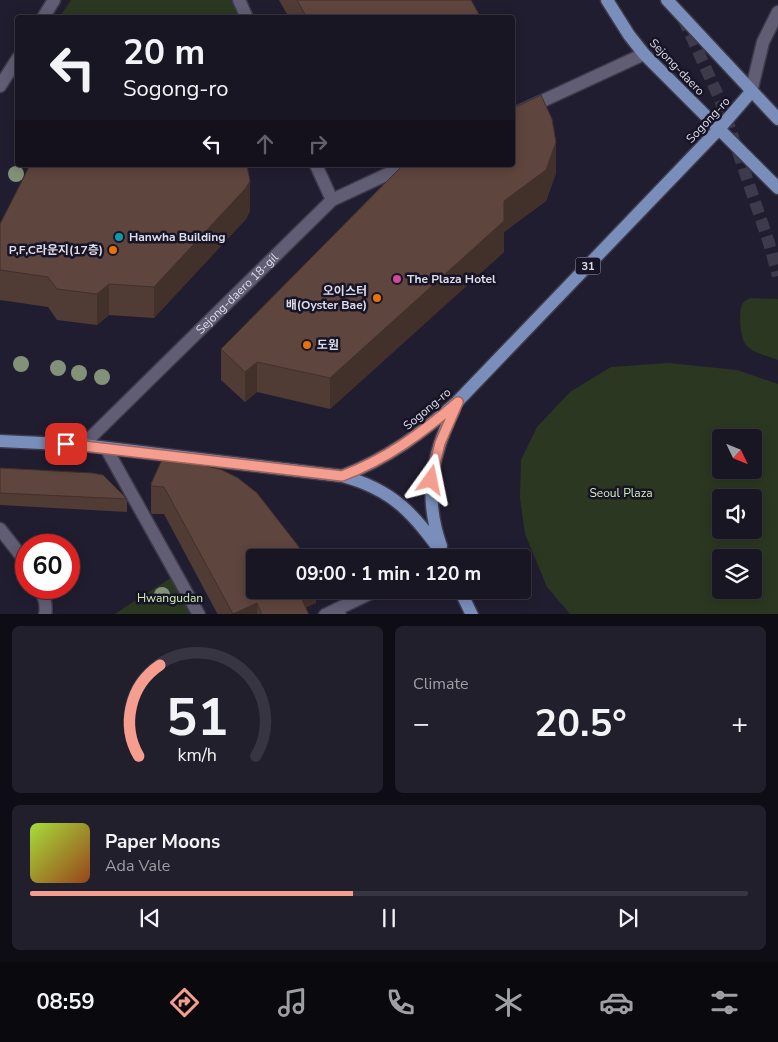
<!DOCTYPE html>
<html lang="en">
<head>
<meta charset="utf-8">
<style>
	body { margin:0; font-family:"Nunito Sans","Noto Sans KR",sans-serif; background:#221f2c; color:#f1f3f6; height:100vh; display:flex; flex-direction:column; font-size:19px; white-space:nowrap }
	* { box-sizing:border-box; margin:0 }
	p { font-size:16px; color:#9f9fa6 }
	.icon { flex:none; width:28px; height:28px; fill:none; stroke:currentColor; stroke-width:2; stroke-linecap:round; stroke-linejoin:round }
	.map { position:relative; height:614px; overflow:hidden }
	.side { display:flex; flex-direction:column; gap:12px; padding:12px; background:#0e0c14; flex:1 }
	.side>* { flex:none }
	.hud { position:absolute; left:15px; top:15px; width:500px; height:152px; border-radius:5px; box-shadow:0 2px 12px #0003,0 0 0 1px #373541; background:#191624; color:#f1f3f6; overflow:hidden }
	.needle { width:32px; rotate:133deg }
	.fabs { position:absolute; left:712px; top:429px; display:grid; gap:10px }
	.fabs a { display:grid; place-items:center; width:50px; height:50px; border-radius:5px; background:#191624; box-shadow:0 2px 12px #0003,0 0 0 1px #373541; font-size:25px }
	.speed { position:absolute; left:15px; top:534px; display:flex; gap:10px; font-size:25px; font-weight:700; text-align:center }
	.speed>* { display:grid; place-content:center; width:65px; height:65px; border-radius:50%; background:#191624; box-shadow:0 2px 12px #0003,0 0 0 1px #373541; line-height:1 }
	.speed .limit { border:8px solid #d22; background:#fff; color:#111 }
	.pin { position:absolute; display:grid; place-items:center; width:42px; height:42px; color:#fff; margin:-21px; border-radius:10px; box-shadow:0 2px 8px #0006 }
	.me { position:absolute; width:55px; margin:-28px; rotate:12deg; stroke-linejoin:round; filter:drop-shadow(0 0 4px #0008) }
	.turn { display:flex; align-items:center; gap:18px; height:105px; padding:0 25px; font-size:22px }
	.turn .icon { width:65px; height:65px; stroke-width:2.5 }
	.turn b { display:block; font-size:35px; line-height:42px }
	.lanes { display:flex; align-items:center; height:48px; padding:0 25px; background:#0003; justify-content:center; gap:25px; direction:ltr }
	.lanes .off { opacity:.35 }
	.big { font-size:38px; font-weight:700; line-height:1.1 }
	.side .widget { flex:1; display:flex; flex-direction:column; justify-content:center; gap:8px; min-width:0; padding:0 18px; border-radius:8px; background:#221f2c }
	.side .dial { align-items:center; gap:0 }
	.dial svg { height:130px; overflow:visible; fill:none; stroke:#373541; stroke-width:7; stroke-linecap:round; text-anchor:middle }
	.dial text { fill:#f1f3f6; stroke:none }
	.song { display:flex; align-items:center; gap:15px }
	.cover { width:60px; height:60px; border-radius:8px; background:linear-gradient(135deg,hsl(80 70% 55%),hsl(20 70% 35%)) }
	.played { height:5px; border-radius:2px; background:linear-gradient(90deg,#f59d8f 45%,#373541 45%) }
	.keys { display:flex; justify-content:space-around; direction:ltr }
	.heat { display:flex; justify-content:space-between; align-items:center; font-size:28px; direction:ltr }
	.side .tiles { flex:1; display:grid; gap:12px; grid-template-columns:1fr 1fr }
	.widget:last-child { grid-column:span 2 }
	.trip { position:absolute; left:246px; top:549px; width:285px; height:50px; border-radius:5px; background:#191624; box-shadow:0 2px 12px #0003,0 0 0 1px #373541; font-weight:700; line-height:50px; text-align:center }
	.tabs { display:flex; height:80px; justify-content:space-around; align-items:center; background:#0a090e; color:#9f9fa6 }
	.tabs .icon { width:35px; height:35px }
	.tabs .active { color:#f59d8f }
	.tabs b { font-size:22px; color:#f1f3f6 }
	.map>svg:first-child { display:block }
</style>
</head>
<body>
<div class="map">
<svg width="778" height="615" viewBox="0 0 778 615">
	<rect width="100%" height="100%" fill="#211d30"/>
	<path fill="#2c3721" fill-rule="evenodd" d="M71,0H233L241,18H59Z
		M750,298L778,299V360C768,356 753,353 746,345C740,338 738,310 743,303C745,300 748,300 750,298Z
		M668,363L737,370L778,384V614H570L547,587L525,534L520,498L521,460L537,427L570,392L611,367ZM721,438H754V470H721ZM721,498H754V530H721ZM721,558H754V590H721Z
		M177,574L199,615H113Z"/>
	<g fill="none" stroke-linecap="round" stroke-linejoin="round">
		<path stroke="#3d3a4c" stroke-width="12" stroke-dasharray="12 6" stroke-linecap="butt" d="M683,18L721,102L769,243L778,276"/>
		<g stroke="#3d3a4a" stroke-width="15">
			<path id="service" d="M106,448L199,615
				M0,529L26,562
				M40,588C44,595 47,606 45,615
				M325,615L377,590"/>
		</g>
		<g stroke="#3d3a4a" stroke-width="15">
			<path id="pedestrian" d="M337,609L340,615"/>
		</g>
		<g stroke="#3d3a4a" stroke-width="15">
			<g id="minor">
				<path d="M239,0L247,18"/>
				<path d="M43,18L54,0"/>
				<path d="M0,86L18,58"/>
				<path d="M751,92L763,42L778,12"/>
				<path d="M512,115L644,54"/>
				<path d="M316,165L332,200"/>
				<path id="s1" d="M83,445L332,200L407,165"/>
			</g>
		</g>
		<g stroke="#3d3a4a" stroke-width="15">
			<path id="primary" d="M607,0L629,35L644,54L778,188
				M667,0L778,119
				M0,441L83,445L342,476C395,490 414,515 445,557
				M342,476C387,459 422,433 457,402L719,129L751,92
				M441,546C423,495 432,456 454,409
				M460,590L472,615"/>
		</g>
		<use href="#service" stroke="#615d74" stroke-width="12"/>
		<use href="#pedestrian" stroke="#615d74" stroke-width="12"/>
		<use href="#minor" stroke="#615d74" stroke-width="12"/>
		<use href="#primary" stroke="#7a8ebc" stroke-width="12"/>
	</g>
	<g fill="#829178">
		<circle cx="16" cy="174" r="8"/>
		<circle cx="21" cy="364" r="8"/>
		<circle cx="58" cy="368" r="8"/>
		<circle cx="79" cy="373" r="8"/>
		<circle cx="102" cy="377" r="8"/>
		<circle cx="162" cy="595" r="8"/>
	</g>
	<path fill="#513b35" d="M279,0H471L481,18H289Z
		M556,173L546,201L504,232V252L330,409L257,392L245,402L221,380V349Z
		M250,211L246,219L154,318L109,315L97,325L57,320L48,307L0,300V224Z
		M164,455L316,590V603L306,607L309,615H218L164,514H152L151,512V484Z
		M0,468L127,499V512L0,505Z"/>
	<path fill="#42302b" d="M556,142V173L546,201L504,232V252L330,409V378L504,201Z
		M250,181V211L246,219L154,318V287Z
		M109,284V315L97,325V294Z
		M257,362V392L245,402V372Z
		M296,590H316V603L296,612Z
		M257,603V615H233V614Z"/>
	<path fill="#5e453e" stroke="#42302b" d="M297,0H471L481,18H307Z
		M541,95L552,119L556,142L546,170L504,201V221L330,378L257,362L245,372L221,349L403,165H512V109Z
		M30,165H246L247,166L250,181L246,188L154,287L109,284L97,294L57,289L48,277L0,270V224Z
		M164,455L222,470L238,478L257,493L299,547L306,558H255V590H298L309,615H262L257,603L233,614L164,487L152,486L151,484Z
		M0,468L92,473L103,475L127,499L0,493Z"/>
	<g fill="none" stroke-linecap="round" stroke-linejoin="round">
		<g stroke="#9f665d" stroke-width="12">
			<path id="route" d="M66,444L342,476C387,459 422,433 458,402L440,443L431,480"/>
		</g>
		<use href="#route" stroke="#f59d8f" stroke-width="9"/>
	</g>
	<circle fill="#0f9aa8" stroke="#171426" stroke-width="2" cx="119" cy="237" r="5"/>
	<g fill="#e8710a" stroke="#171426" stroke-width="2">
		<circle cx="113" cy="250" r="5"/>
		<circle cx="377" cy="298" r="5"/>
		<circle cx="307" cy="345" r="5"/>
	</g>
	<circle fill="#d1479c" stroke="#171426" stroke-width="2" cx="397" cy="279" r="5"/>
	<g text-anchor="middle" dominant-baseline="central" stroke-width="5" stroke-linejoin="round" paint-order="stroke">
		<rect fill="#171426" stroke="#a2a0ae" stroke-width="1" x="575.5" y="257.5" width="25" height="17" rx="4"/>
		<g font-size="11" font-weight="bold" fill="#dddce9">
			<text x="588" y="266">31</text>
		</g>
		<g font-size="12" fill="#dddce9" stroke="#171426">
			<text transform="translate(677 67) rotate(46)">Sejong-daero</text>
			<text transform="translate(708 120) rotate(-47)">Sogong-ro</text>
			<text stroke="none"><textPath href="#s1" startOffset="216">Sejong-daero 18-gil</textPath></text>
			<text transform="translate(427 409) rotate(-40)">Sogong-ro</text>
		</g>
		<g font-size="12" font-weight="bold" fill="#dddce9" stroke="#171426" text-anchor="start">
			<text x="129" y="237">Hanwha Building</text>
			<text x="103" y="250" text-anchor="end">P,F,C라운지(17층)</text>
			<text x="407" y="279">The Plaza Hotel</text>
			<text x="367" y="291" text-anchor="end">오이스터<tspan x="367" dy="14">배(Oyster Bae)</tspan></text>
			<text x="317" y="345">도원</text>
		</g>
		<g font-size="12" fill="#d1f0b3" stroke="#171426">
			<text x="621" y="493">Seoul Plaza</text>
			<text x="170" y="598">Hwangudan</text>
		</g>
	</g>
</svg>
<div class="fabs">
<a><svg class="needle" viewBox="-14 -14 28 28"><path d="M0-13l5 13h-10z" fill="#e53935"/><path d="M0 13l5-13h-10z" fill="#9f9fa6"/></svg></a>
<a><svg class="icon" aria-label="sound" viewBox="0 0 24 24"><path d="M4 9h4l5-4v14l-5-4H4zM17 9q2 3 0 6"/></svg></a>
<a><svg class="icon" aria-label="layers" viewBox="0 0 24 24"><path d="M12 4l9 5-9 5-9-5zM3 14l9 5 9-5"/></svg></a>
</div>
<div class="speed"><div class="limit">60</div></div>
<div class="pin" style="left:66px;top:444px;background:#d93025"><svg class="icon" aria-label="arrive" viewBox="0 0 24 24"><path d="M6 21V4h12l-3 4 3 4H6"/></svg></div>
<svg class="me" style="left:431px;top:480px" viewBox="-20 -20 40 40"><path d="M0-17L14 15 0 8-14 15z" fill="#f59d8f" stroke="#fff" stroke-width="4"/></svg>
<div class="trip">09:00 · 1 min · 120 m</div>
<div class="hud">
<div class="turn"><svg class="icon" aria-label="left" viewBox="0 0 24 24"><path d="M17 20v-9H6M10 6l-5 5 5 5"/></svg><div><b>20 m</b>Sogong-ro</div></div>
<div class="lanes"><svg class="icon" aria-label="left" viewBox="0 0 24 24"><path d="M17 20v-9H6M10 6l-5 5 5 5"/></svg><svg class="icon off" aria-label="ahead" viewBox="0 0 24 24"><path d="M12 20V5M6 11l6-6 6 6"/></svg><svg class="icon off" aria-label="right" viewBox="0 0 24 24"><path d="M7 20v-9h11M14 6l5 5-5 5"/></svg></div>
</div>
</div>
<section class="side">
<div class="tiles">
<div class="widget dial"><svg viewBox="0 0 100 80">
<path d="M14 69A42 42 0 1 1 86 69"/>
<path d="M14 69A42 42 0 0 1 27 13" stroke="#f59d8f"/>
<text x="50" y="56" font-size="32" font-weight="700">51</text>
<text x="50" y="72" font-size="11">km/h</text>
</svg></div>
<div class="widget"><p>Climate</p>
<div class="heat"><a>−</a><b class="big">20.5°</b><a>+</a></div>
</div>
<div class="widget">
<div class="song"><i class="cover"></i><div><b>Paper Moons</b><p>Ada Vale</p></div></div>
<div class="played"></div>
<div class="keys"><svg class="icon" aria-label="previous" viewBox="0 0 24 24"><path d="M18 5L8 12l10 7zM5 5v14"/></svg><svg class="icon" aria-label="pause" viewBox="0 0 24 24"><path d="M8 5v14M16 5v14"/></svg><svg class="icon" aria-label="next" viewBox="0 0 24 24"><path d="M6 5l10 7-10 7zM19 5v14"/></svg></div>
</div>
</div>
</section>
<nav class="tabs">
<b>08:59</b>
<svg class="icon active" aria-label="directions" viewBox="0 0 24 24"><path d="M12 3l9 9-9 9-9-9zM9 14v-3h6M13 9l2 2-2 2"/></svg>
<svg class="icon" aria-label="music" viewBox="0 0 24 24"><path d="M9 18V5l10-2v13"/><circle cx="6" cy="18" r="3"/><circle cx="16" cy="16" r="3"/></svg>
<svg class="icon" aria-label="phone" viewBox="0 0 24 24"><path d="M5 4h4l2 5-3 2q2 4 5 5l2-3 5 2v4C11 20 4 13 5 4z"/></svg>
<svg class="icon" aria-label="climate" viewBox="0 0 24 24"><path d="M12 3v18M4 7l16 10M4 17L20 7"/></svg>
<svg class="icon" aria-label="car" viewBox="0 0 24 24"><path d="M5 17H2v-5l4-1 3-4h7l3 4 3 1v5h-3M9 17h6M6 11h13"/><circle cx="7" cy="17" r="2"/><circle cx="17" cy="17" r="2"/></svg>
<svg class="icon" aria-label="filters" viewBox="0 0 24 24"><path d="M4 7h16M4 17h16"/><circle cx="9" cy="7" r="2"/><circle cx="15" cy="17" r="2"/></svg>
</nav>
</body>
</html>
